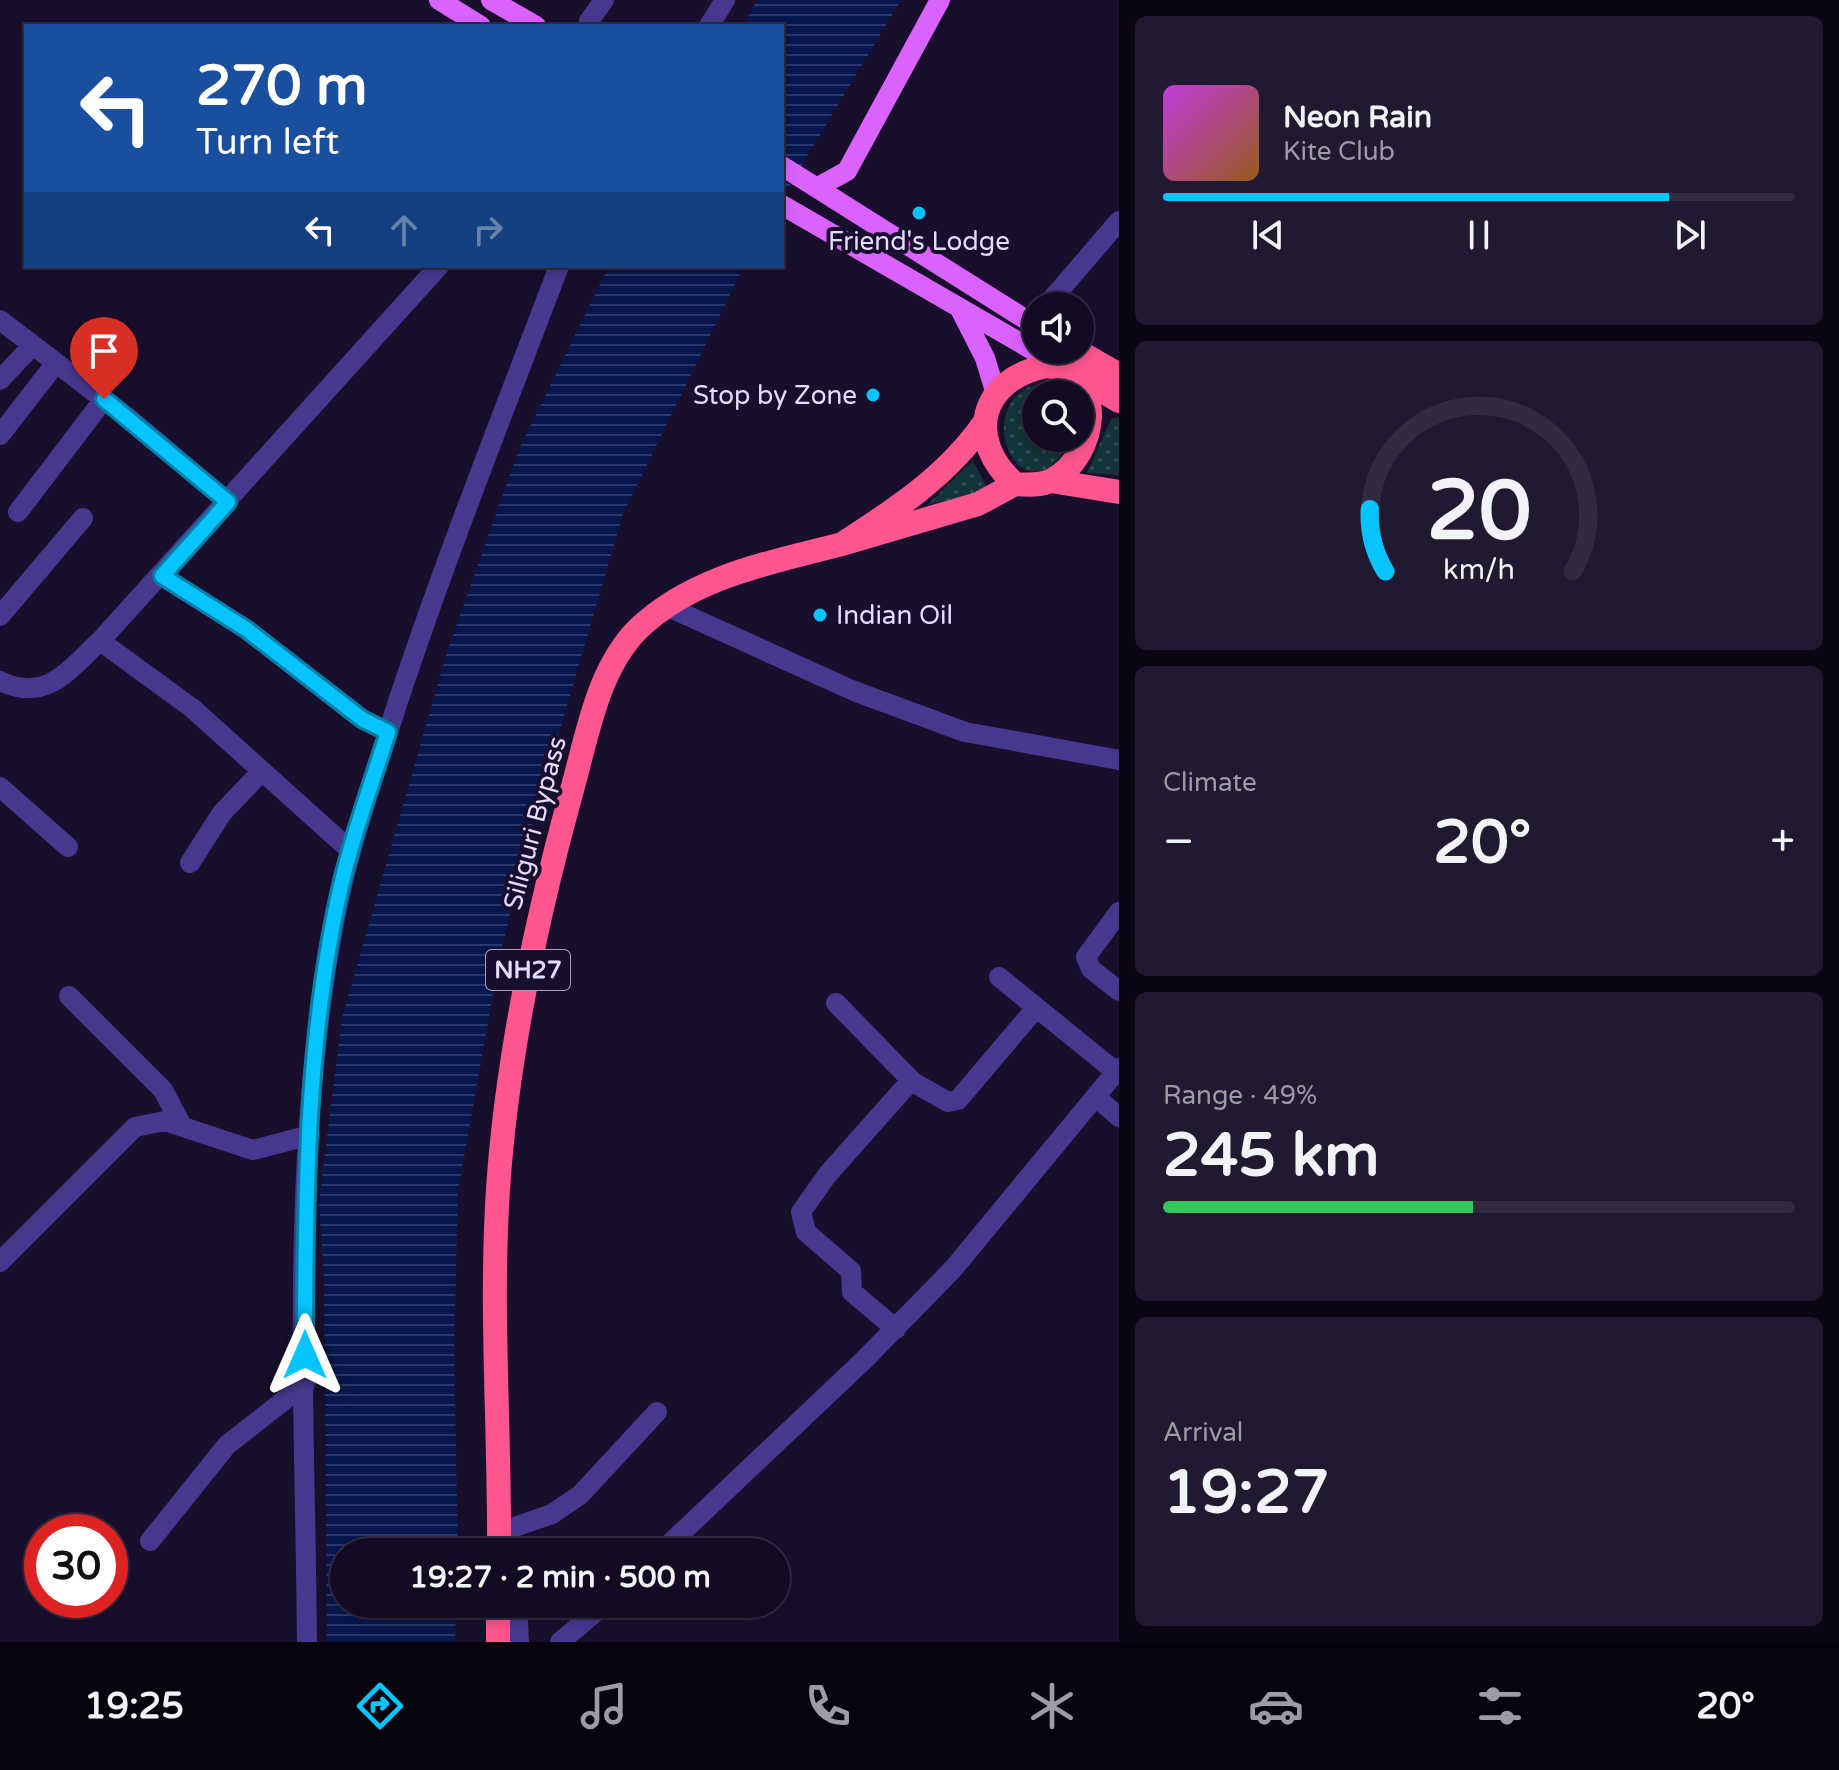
<!DOCTYPE html>
<html lang="en">
<head>
<meta charset="utf-8">
<style>
	body { margin:0; font-family:"Varela Round",sans-serif; background:#20192f; color:#f1f3f6; height:100vh; display:flex; flex-direction:column; font-size:30px; white-space:nowrap }
	* { box-sizing:border-box; margin:0 }
	p { font-size:26px; color:#9d9ba5 }
	.icon { flex:none; width:44px; height:44px; fill:none; stroke:currentColor; stroke-width:2; stroke-linecap:round; stroke-linejoin:round }
	.map { position:relative; flex:1; overflow:hidden }
	.side { display:flex; flex-direction:column; gap:16px; padding:16px; background:#0a0613; width:720px }
	.side>* { flex:none }
	.guide { position:absolute; left:24px; top:24px; width:760px; height:244px; border-radius:0px; box-shadow:0 4px 12px #0003,0 0 0 2px #322b40; background:#1a4fa0; color:#fff; overflow:hidden }
	.controls { position:absolute; left:1022px; top:292px; display:grid; gap:16px }
	.controls a { display:grid; place-items:center; width:72px; height:72px; border-radius:50%; background:#130b22; box-shadow:0 4px 12px #0003,0 0 0 2px #322b40; font-size:40px }
	.speed { position:absolute; left:24px; top:1514px; display:flex; gap:16px; font-size:40px; font-weight:700; text-align:center }
	.speed>* { display:grid; place-content:center; width:104px; height:104px; border-radius:50%; background:#130b22; box-shadow:0 4px 12px #0003,0 0 0 2px #322b40; line-height:1 }
	.speed .limit { border:12px solid #d22; background:#fff; color:#111 }
	.pin { position:absolute; display:grid; place-items:center; width:68px; height:68px; color:#fff; margin:-82px -34px; border-radius:50% 50% 50% 0; rotate:-45deg; box-shadow:0 0 8px #0007 }
	.pin .icon { rotate:45deg }
	.me { position:absolute; width:88px; margin:-44px; rotate:0deg; stroke-linejoin:round; filter:drop-shadow(0 0 6px #0008) }
	.turn { display:flex; align-items:center; gap:28px; height:168px; padding:0 40px; font-size:36px }
	.turn .icon { width:104px; height:104px; stroke-width:2.5 }
	.turn b { display:block; font-size:56px; line-height:68px }
	.lanes { display:flex; align-items:center; height:76px; padding:0 40px; background:#0003; justify-content:center; gap:40px; direction:ltr }
	.lanes .off { opacity:.35 }
	.big { font-size:60px; font-weight:700; line-height:1.1 }
	.side .widget { flex:1; display:flex; flex-direction:column; justify-content:center; gap:12px; min-width:0; padding:0 28px; border-radius:12px; background:#20192f }
	.side .dial { align-items:center; gap:0 }
	.dial svg { height:208px; overflow:visible; fill:none; stroke:#322b40; stroke-width:7; stroke-linecap:round; text-anchor:middle }
	.dial text { fill:#f1f3f6; stroke:none }
	.song { display:flex; align-items:center; gap:24px }
	.cover { width:96px; height:96px; border-radius:12px; background:linear-gradient(135deg,hsl(290 70% 55%),hsl(30 70% 35%)) }
	.played { height:8px; border-radius:4px; background:linear-gradient(90deg,#07c4ff 80%,#322b40 80%) }
	.keys { display:flex; justify-content:space-around; direction:ltr }
	.heat { display:flex; justify-content:space-between; align-items:center; font-size:44px; direction:ltr }
	.charge { height:12px; border-radius:6px; background:linear-gradient(90deg,#34c759 49%,#322b40 0) }
	.trip { position:absolute; left:330px; top:1538px; width:460px; height:80px; border-radius:40px; background:#130b22; box-shadow:0 4px 12px #0003,0 0 0 2px #322b40; font-weight:700; line-height:80px; text-align:center }
	.tabs { display:flex; height:128px; justify-content:space-around; align-items:center; background:#08040e; color:#9d9ba5 }
	.tabs .icon { width:56px; height:56px }
	.tabs .on { color:#07c4ff }
	.tabs b { font-size:36px; color:#f1f3f6 }
	main { display:flex; flex:1; min-height:0 }
	.map>svg:first-child { display:block }
</style>
</head>
<body>
<main>
<div class="map">
<svg width="1119" height="1642" viewBox="0 0 1119 1642">
	<defs>
		<pattern id="grass-dots" width="8" height="8" patternUnits="userSpaceOnUse" patternTransform="scale(2)"><rect width="8" height="8" fill="#123337"/><path d="M2 2h.1M6 6h.1" fill="none" stroke="#345055" stroke-width="1.8" stroke-linecap="round"/></pattern>
		<pattern id="water-rules" width="6" height="5" patternUnits="userSpaceOnUse" patternTransform="scale(2)"><rect width="6" height="5" fill="#07174e"/><path d="M0 2.5h6" fill="none" stroke="#2b3869"/></pattern>
	</defs>
	<rect width="100%" height="100%" fill="#190f2d"/>
	<path fill="url(#grass-dots)" d="M1031,386H1052L1069,394H1036V438H1073C1026,527 969,414 1031,386Z
		M1119,417V475L1087,473L1111,419Z
		M973,461L989,491L927,505Z"/>
	<path fill="url(#water-rules)" d="M757,0H901L782,198V26H743Z
		M609,266H744L623,514L529,836L499,960L458,1191L454,1351L458,1552H344V1604H456L455,1642H327L324,1278L319,1202L342,1018L447,652L519,449Z"/>
	<g fill="none" stroke-linecap="round" stroke-linejoin="round">
		<path stroke="#47388f" stroke-width="20" d="M589,21L604,0
			M709,26L725,0
			M1046,306L1119,221
			M0,320L127,417L228,502
			M0,380L33,345
			M0,435L56,363
			M18,512L104,399
			M162,576L246,629L362,719L388,732
			M666,606L854,691L965,732L1119,760
			M0,616L83,518
			M100,641L192,708L351,851
			M0,681C47,703 67,671 100,641L439,266
			M0,787L68,847
			M190,863L222,813L262,771
			M1119,912L1086,957L1091,969L1119,991
			M999,977L1116,1072
			M69,996L163,1090L182,1126
			M836,1003L913,1082
			M1097,1098L1119,1117
			M0,1262L135,1127L165,1121L253,1150L310,1135
			M896,1329L852,1292L851,1271L806,1232L801,1212L828,1174L907,1085L913,1082L948,1102L958,1100L1036,1008
			M506,1530L552,1514L580,1495L657,1412
			M150,1541L227,1445L305,1384
			M661,1552L864,1360L953,1269L1119,1068
			M517,1604L519,1642
			M307,1642C305,1402 289,1155 335,918C348,851 371,785 392,720C442,566 502,417 559,266
			M560,1642L605,1604"/>
		<path stroke="#da62ff" stroke-width="20" d="M439,0L481,26
			M491,0L536,26
			M782,166L1036,326
			M818,187L847,171L940,0
			M782,205L1062,367
			M960,309L985,358L996,394"/>
		<path stroke="#ff5690" stroke-width="24" d="M1047,366C1109,372 1098,456 1052,480C1041,486 1027,485 1015,484C965,440 979,379 1047,366Z
			M1119,375L1083,354L1070,372L1119,401
			M984,423C947,476 895,510 842,544L978,504L1015,484
			M1051,481L1119,492
			M499,1552C500,1431 490,1310 498,1189C507,1054 536,920 572,790C587,737 597,670 638,629C693,576 770,563 842,544
			M498,1642V1604"/>
	</g>
	<g fill="none" stroke-linecap="round" stroke-linejoin="round">
		<g stroke="#057fa6" stroke-width="20">
			<path id="route" d="M104,399L228,502L162,576L246,629L362,719L388,732C373,780 355,828 343,877C306,1030 305,1198 305,1355"/>
		</g>
		<use href="#route" stroke="#07c4ff" stroke-width="14"/>
	</g>
	<g fill="#07c4ff" stroke="#190f2d" stroke-width="3">
		<circle cx="919" cy="213" r="8"/>
		<circle cx="873" cy="395" r="8"/>
		<circle cx="820" cy="615" r="8"/>
	</g>
	<g text-anchor="middle" dominant-baseline="central" stroke-width="8" stroke-linejoin="round" paint-order="stroke">
		<rect fill="#190f2d" stroke="#a79ec0" stroke-width="2" x="486" y="950" width="84" height="40" rx="6"/>
		<g font-size="24" font-weight="bold" fill="#e4dbff">
			<text x="528" y="970">NH27</text>
		</g>
		<g font-size="26" fill="#e4dbff" stroke="#190f2d">
			<text x="919" y="241">Friend's Lodge</text>
			<text x="857" y="395" text-anchor="end">Stop by Zone</text>
			<text x="836" y="615" text-anchor="start">Indian Oil</text>
		</g>
		<g font-size="26" fill="#e4dbff" stroke="#190f2d">
			<text transform="translate(535 823) rotate(-75)">Siliguri Bypass</text>
		</g>
	</g>
</svg>
<div class="controls">
<a><svg class="icon" aria-label="sound" viewBox="0 0 24 24"><path d="M4 9h4l5-4v14l-5-4H4zM17 9q2 3 0 6"/></svg></a>
<a><svg class="icon" aria-label="search" viewBox="0 0 24 24"><circle cx="10" cy="10" r="6"/><path d="M15 15l6 6"/></svg></a>
</div>
<div class="speed"><div class="limit">30</div></div>
<div class="pin" style="left:104px;top:399px;background:#d93025"><svg class="icon" aria-label="arrive" viewBox="0 0 24 24"><path d="M6 21V4h12l-3 4 3 4H6"/></svg></div>
<svg class="me" style="left:305px;top:1355px" viewBox="-20 -20 40 40"><path d="M0-17L14 15 0 8-14 15z" fill="#07c4ff" stroke="#fff" stroke-width="4"/></svg>
<div class="trip">19:27 · 2 min · 500 m</div>
<div class="guide">
<div class="turn"><svg class="icon" aria-label="left" viewBox="0 0 24 24"><path d="M17 20v-9H6M10 6l-5 5 5 5"/></svg><div><b>270 m</b>Turn left</div></div>
<div class="lanes"><svg class="icon" aria-label="left" viewBox="0 0 24 24"><path d="M17 20v-9H6M10 6l-5 5 5 5"/></svg><svg class="icon off" aria-label="ahead" viewBox="0 0 24 24"><path d="M12 20V5M6 11l6-6 6 6"/></svg><svg class="icon off" aria-label="right" viewBox="0 0 24 24"><path d="M7 20v-9h11M14 6l5 5-5 5"/></svg></div>
</div>
</div>
<section class="side">
<div class="widget">
<div class="song"><i class="cover"></i><div><b>Neon Rain</b><p>Kite Club</p></div></div>
<div class="played"></div>
<div class="keys"><svg class="icon" aria-label="previous" viewBox="0 0 24 24"><path d="M18 5L8 12l10 7zM5 5v14"/></svg><svg class="icon" aria-label="pause" viewBox="0 0 24 24"><path d="M8 5v14M16 5v14"/></svg><svg class="icon" aria-label="next" viewBox="0 0 24 24"><path d="M6 5l10 7-10 7zM19 5v14"/></svg></div>
</div>
<div class="widget dial"><svg viewBox="0 0 100 80">
<path d="M14 69A42 42 0 1 1 86 69"/>
<path d="M14 69A42 42 0 0 1 8 45" stroke="#07c4ff"/>
<text x="50" y="56" font-size="32" font-weight="700">20</text>
<text x="50" y="72" font-size="11">km/h</text>
</svg></div>
<div class="widget"><p>Climate</p>
<div class="heat"><a>−</a><b class="big">20°</b><a>+</a></div>
</div>
<div class="widget"><p>Range · 49%</p><b class="big">245 km</b><div class="charge"></div></div>
<div class="widget"><p>Arrival</p><b class="big">19:27</b></div>
</section>
</main>
<nav class="tabs">
<b>19:25</b>
<svg class="icon on" aria-label="directions" viewBox="0 0 24 24"><path d="M12 3l9 9-9 9-9-9zM9 14v-3h6M13 9l2 2-2 2"/></svg>
<svg class="icon" aria-label="music" viewBox="0 0 24 24"><path d="M9 18V5l10-2v13"/><circle cx="6" cy="18" r="3"/><circle cx="16" cy="16" r="3"/></svg>
<svg class="icon" aria-label="phone" viewBox="0 0 24 24"><path d="M5 4h4l2 5-3 2q2 4 5 5l2-3 5 2v4C11 20 4 13 5 4z"/></svg>
<svg class="icon" aria-label="climate" viewBox="0 0 24 24"><path d="M12 3v18M4 7l16 10M4 17L20 7"/></svg>
<svg class="icon" aria-label="car" viewBox="0 0 24 24"><path d="M5 17H2v-5l4-1 3-4h7l3 4 3 1v5h-3M9 17h6M6 11h13"/><circle cx="7" cy="17" r="2"/><circle cx="17" cy="17" r="2"/></svg>
<svg class="icon" aria-label="filters" viewBox="0 0 24 24"><path d="M4 7h16M4 17h16"/><circle cx="9" cy="7" r="2"/><circle cx="15" cy="17" r="2"/></svg>
<b>20°</b>
</nav>
</body>
</html>
